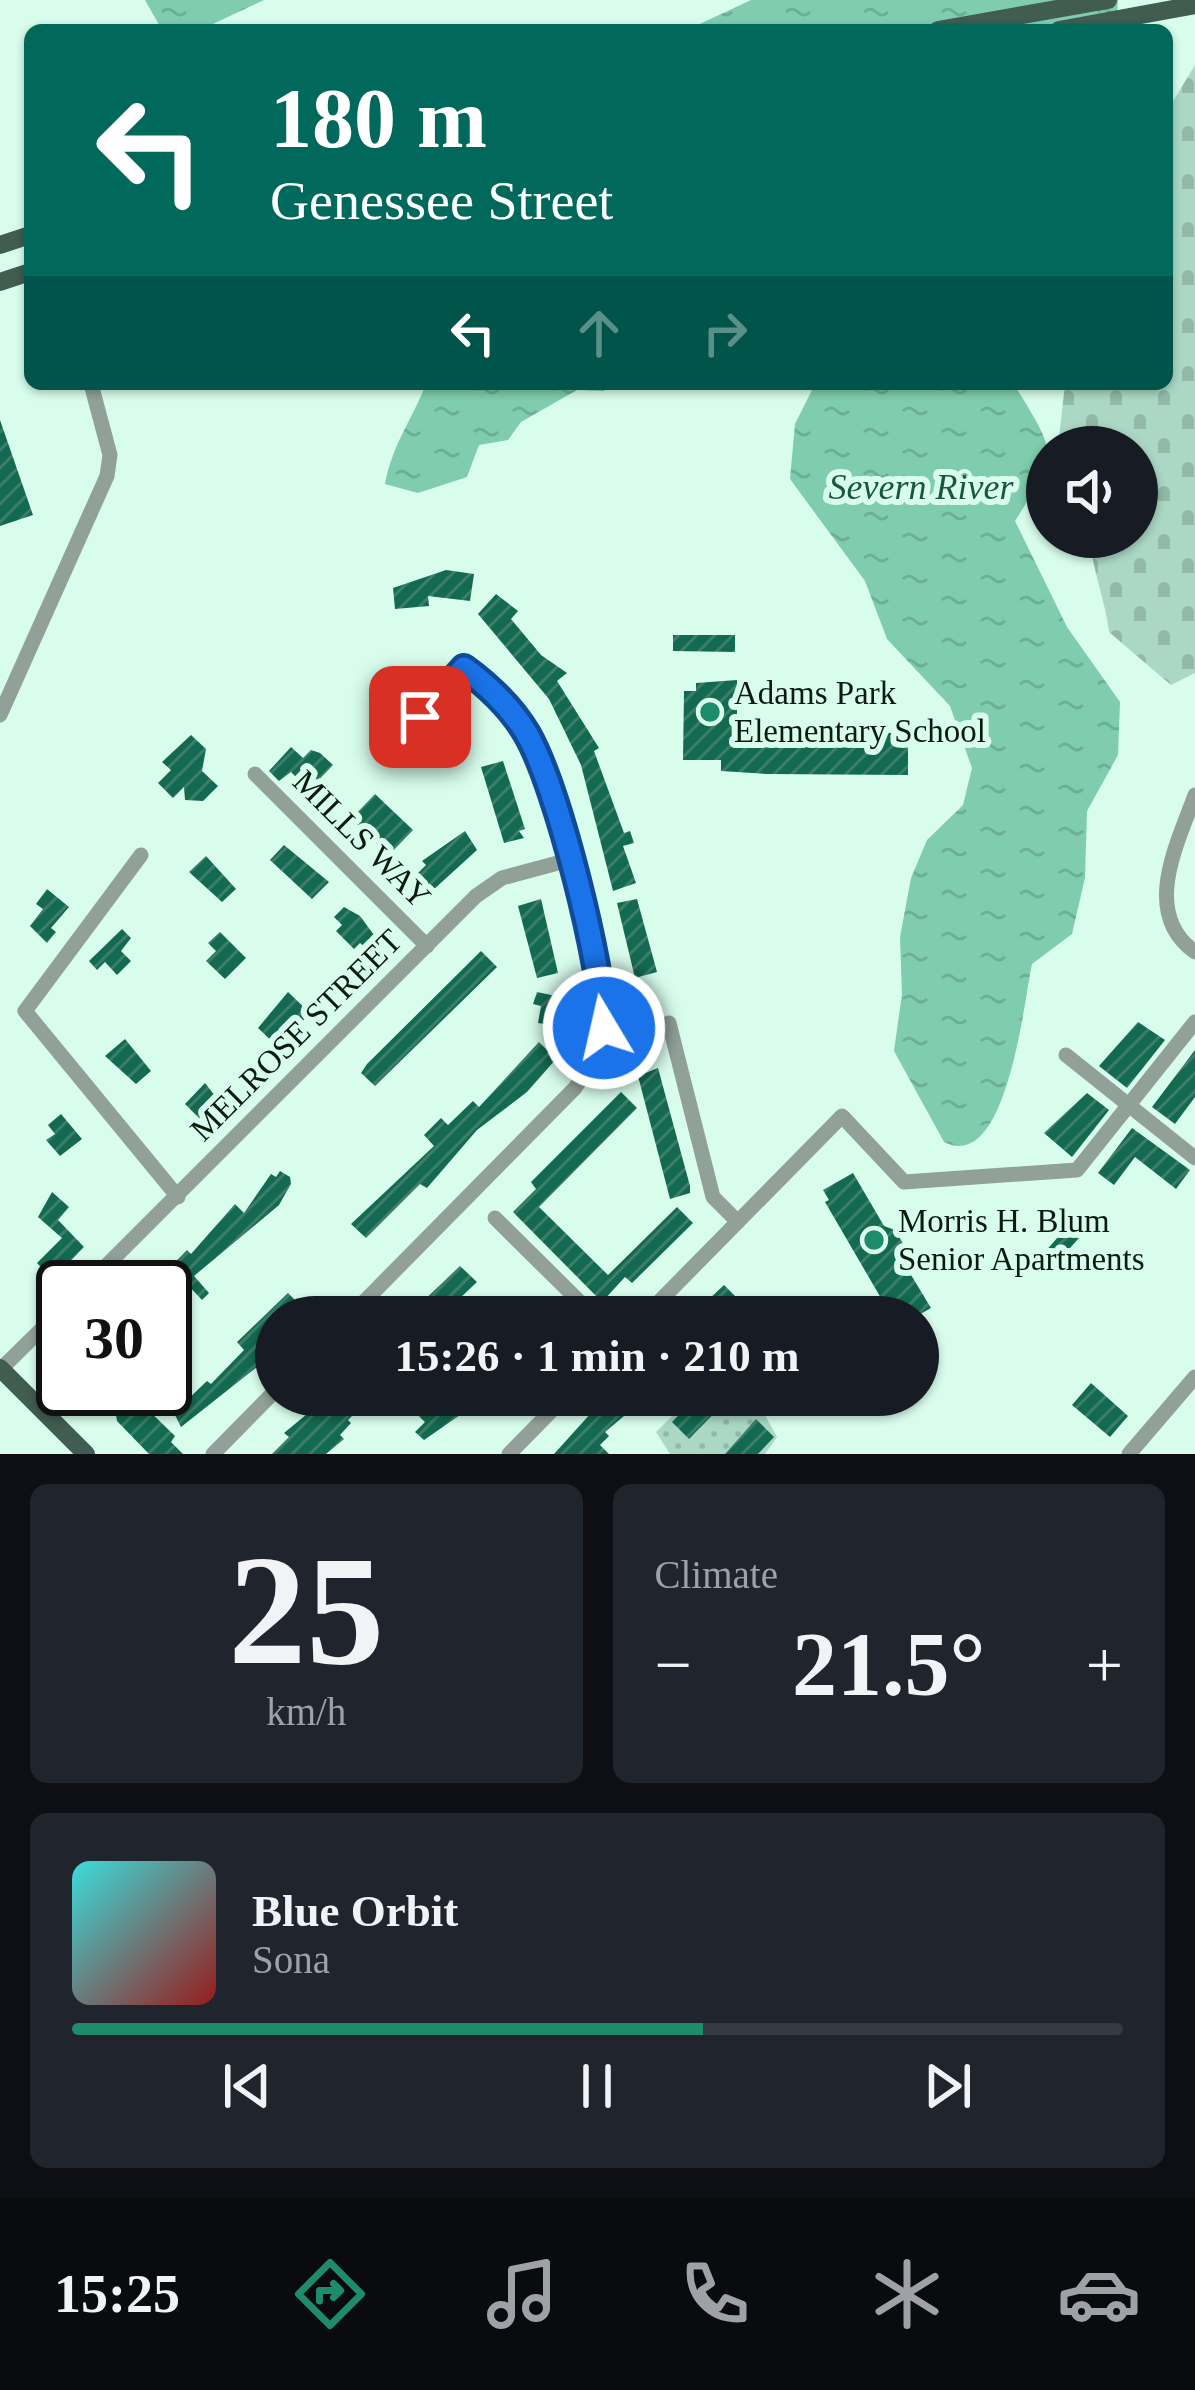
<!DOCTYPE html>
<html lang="en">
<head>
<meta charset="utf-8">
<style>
	body { margin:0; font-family:Georgia,serif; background:#20242c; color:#f1f3f6; height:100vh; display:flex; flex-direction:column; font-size:45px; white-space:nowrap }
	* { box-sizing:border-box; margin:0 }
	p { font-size:39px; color:#9ea1a6 }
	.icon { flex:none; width:66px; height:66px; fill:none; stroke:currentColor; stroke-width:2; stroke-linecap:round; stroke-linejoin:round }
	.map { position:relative; height:1454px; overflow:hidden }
	.drawer { display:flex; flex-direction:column; gap:30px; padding:30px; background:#0d0f14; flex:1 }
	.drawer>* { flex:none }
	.banner { position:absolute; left:24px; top:24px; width:1149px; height:366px; border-radius:18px; box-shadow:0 3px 9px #0004; background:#00695c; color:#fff; overflow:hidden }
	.tools { position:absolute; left:1026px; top:426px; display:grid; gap:24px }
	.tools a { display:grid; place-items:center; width:132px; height:132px; border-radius:50%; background:#171b24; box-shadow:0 3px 9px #0004; font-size:60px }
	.speed { position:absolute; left:36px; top:1260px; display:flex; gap:24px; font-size:60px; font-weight:700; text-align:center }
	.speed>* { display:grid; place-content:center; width:156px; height:156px; border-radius:50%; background:#171b24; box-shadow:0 3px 9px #0004; line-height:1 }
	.speed .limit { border:6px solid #111; border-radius:18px; background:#fff; color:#111 }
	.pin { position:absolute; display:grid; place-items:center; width:102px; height:102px; color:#fff; margin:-51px; border-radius:24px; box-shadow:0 6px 18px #0006 }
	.me { position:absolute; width:132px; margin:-66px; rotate:351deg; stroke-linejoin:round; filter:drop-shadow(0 0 9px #0008) }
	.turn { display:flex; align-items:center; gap:42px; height:252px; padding:0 48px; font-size:54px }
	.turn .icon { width:156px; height:156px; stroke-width:2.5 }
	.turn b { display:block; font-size:84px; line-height:102px }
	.lanes { display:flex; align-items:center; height:114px; padding:0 48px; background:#0003; justify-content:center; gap:60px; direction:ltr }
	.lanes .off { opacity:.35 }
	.big { font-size:90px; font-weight:700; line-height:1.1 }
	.drawer .card { flex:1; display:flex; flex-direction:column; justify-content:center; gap:18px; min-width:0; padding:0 42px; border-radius:18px; background:#20242c }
	.drawer .dial { align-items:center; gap:0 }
	.dial b { font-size:156px; line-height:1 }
	.song { display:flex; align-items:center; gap:36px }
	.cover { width:144px; height:144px; border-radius:18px; background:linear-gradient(135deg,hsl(180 70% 55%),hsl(0 70% 35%)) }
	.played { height:12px; border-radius:6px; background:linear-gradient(90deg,#1e8b6a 60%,#363941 60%) }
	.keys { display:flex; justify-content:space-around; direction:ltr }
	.heat { display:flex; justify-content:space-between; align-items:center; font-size:66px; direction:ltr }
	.drawer .tiles { flex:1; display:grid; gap:30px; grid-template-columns:1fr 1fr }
	.card:last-child { grid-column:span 2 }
	.trip { position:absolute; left:255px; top:1296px; width:684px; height:120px; border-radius:60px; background:#171b24; box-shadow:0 3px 9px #0004; font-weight:700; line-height:120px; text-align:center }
	.menu { display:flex; height:192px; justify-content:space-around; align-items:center; background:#090b0e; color:#9ea1a6 }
	.menu .icon { width:84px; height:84px }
	.menu .on { color:#1e8b6a }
	.menu b { font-size:54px; color:#f1f3f6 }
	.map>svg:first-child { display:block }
</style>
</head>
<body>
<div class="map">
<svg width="1195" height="1454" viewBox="0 0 1195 1454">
	<defs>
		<pattern id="grass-dots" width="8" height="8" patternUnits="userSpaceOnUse" patternTransform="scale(3)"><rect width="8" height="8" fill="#abd8c5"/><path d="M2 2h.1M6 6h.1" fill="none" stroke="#92b9a8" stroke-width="1.8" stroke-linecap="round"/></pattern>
		<pattern id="cemetery-stones" width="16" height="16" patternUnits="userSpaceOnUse" patternTransform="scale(3)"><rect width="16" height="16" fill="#abd8c5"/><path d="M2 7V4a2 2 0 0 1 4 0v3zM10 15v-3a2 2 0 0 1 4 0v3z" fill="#92b9a8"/></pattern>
		<pattern id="water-ripples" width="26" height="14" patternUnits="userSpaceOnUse" patternTransform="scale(3)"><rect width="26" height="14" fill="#7fcdae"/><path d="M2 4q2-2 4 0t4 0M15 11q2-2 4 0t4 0" fill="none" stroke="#6daf95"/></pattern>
		<pattern id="building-hatch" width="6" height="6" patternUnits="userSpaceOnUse" patternTransform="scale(3)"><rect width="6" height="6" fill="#136a50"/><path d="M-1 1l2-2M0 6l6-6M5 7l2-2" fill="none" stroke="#3c7e6a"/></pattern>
	</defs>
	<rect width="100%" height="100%" fill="#d8fded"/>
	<path fill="url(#grass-dots)" d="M694,1395H754L777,1437L765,1454H670L656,1432Z"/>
	<path fill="url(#cemetery-stones)" d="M1195,65V673L1171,685L1109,632C1105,598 1092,571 1090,537H1137V447H1058L1065,384H1167V111Z"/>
	<path fill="url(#water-ripples)" d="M145,0H264L200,30H162Z
		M751,0H1118L1116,30H687Z
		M426,384H609L604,391L577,390L521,422L508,440L479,445L467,477L418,493L385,484C393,443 411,422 426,384Z
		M815,384H1014C1057,456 1060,450 1015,521L1067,627L1120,702L1118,755L1087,811L1085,878L1072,934L1032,964C1024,1000 1007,1175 944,1142L894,1051L902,994L900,937L911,878L927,840L963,805L972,768L950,706L887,639L865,581L790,479L795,424Z"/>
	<path fill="url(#building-hatch)" d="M0,420L33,515L0,526Z
		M446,570L474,574L470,601L428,596L429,606L395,609L393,588Z
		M496,594L518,611L511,619L541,655L567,673L557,681L599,748L594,751L624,833L630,831L634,843L623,846L636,883L613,891L581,765L549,699L478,614Z
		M673,635H735V652L673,651Z
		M737,680V732L908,733V775L767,774L721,771V760H683L684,691H696V683Z
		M191,735L206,749L202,771L218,786L203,801L185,800L184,787L173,798L158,783L171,770L162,762Z
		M291,747L303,758L311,750L320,753L333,765L309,790L291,772L279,781L269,771Z
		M503,761L525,829L519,831L524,838L504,843L481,767Z
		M375,794L413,830L389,855L357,824L361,820L355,815Z
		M465,831L477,850L421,901L406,885L426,865L422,861Z
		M284,845L329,882L312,899L270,860Z
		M206,856L236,889L222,902L189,872Z
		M47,889L69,907L51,928L56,932L47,943L30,926L43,909L36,904Z
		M541,899L558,973L537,978L518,906Z
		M637,899L657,972L635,978L617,903Z
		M344,907L360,916L377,939L367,949L360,943L354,949L336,931L342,925L334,917Z
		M122,929L131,938L121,951L131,961L117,975L105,962L97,970L89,961Z
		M220,932L246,958L225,979L206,961L216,951L208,943Z
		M481,951L497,967L375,1086L361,1073L367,1064Z
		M288,992L310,1013L279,1048L258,1028Z
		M537,992L565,998L561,1027L538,1023L541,1006L533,1004Z
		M1138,1022L1165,1040L1127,1088L1099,1066Z
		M125,1039L151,1071L136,1084L105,1056Z
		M539,1042L556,1059L527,1092L477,1130L427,1188L420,1184L366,1238L351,1224L434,1146L424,1135L441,1118L448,1125L473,1101L479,1107Z
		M1195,1050V1097L1175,1124L1152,1107Z
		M658,1068L690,1186V1193L670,1199L638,1076Z
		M205,1083L222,1105L204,1123L185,1104Z
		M621,1092L637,1108L539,1207L608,1275L677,1207L693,1223L632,1283L625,1277L602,1302L513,1212L536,1189L531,1182Z
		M1087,1093L1109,1110L1072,1157L1044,1133Z
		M61,1114L82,1139L60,1156L46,1140L55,1134L48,1125Z
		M1132,1128L1190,1170L1176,1189L1135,1157L1114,1185L1098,1173Z
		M280,1171L290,1177L291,1184L279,1205L194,1276L209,1293L202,1300L185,1282L165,1302V1287H151L187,1250L191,1254L235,1204L244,1213L271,1174L276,1177Z
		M853,1173L884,1226L895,1230L908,1252L903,1254L905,1265L931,1308L915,1317H892L825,1202L829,1200L823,1190Z
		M52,1192L69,1207L58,1220L84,1247L53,1279L37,1263L62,1238L38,1217Z
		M1074,1219L1086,1230L1055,1265L1043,1254Z
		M460,1266L477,1282L440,1317H425L416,1308Z
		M724,1285L743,1304L731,1317H690Z
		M288,1293L304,1309L294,1317H276V1352L181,1427L166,1397L178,1390L186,1401L207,1381L211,1384L244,1350L237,1342Z
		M1091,1383L1128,1416L1110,1437L1072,1405Z
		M330,1395H361L367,1401L348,1420L351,1423L340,1435L344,1439L326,1454H272L289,1437L284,1433Z
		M422,1395H442L460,1415L424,1440L415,1432L425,1422L410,1408Z
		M617,1395H649L605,1432L609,1436L600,1445L609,1454H554L592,1412L600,1413Z
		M698,1395H732L689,1439L672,1422Z
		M128,1403L138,1411L144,1406L175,1436L171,1442L183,1454H149L117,1421L116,1415Z
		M756,1419L774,1437L758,1454H725Z"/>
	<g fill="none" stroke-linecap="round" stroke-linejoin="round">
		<path stroke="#91a099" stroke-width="15" d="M0,715L107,476L110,455L91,384
			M255,774L427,946
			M1195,795C1177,845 1141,913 1195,952
			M141,855L25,1011L178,1197
			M669,1023L713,1197L738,1222
			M1066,1055L1195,1158
			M495,1218L595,1317
			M85,1287L476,896L502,878L569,860
			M349,1317L575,1088L600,1050L604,1028C602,966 558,787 527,734C511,707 490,686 464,668L397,742
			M644,1317L842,1116L904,1182L1077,1170L1195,1022
			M1,1369L63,1308
			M213,1454L276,1390
			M509,1454L567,1395
			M1129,1454L1195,1377"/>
		<path stroke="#415c50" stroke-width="18" d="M938,30L1108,0
			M1059,30L1195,5
			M0,245L30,235
			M0,282L30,272
			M0,1368L86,1454"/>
	</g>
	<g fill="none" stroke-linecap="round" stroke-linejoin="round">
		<g stroke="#114b97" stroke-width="30">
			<path id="route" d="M420,717L464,668C490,687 511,707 527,734C558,788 602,965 604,1028"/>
		</g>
		<use href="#route" stroke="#1a73e8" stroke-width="21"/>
	</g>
	<g fill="#1e8b6a" stroke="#d8fded" stroke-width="4.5">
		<circle cx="710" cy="712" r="12"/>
		<circle cx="874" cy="1240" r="12"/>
	</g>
	<g text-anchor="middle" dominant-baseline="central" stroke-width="12" stroke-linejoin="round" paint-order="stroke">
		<g font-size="33" fill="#0c1a14" stroke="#d8fded" text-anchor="start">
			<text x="734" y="693">Adams Park<tspan x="734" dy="38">Elementary School</tspan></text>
			<text x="898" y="1221">Morris H. Blum<tspan x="898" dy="38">Senior Apartments</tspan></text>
		</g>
		<g font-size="33" fill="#0c1a14" stroke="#d8fded">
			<text transform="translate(362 839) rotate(45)">MILLS WAY</text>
			<text transform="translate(296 1035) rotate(-45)">MELROSE STREET</text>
		</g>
		<g font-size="36" font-style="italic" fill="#185642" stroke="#d8fded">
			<text x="921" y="487">Severn River</text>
		</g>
	</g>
</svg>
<div class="tools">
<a><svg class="icon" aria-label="sound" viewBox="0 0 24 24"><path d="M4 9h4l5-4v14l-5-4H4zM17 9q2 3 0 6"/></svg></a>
</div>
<div class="speed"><div class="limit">30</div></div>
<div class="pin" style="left:420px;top:717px;background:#d93025"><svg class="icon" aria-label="arrive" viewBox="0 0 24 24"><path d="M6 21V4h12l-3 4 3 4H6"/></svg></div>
<svg class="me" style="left:604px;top:1028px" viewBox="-20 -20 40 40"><circle r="17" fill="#1a73e8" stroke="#fff" stroke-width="3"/><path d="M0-11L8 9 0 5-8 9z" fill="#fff"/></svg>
<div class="trip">15:26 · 1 min · 210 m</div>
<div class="banner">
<div class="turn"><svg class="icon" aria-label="left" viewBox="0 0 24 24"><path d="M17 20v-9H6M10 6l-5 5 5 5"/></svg><div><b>180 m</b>Genessee Street</div></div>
<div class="lanes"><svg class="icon" aria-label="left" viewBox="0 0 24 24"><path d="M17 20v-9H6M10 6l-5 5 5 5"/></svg><svg class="icon off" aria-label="ahead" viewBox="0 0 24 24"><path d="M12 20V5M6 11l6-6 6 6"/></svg><svg class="icon off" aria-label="right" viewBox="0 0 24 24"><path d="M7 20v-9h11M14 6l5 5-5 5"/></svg></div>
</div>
</div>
<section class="drawer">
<div class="tiles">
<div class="card dial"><b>25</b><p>km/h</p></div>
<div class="card"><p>Climate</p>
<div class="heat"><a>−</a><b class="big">21.5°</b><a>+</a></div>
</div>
<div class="card">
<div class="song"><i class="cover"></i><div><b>Blue Orbit</b><p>Sona</p></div></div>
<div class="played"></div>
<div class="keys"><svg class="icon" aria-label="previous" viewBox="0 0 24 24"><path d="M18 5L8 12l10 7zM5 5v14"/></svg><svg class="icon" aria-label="pause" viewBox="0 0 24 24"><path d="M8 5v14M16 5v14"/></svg><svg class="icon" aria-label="next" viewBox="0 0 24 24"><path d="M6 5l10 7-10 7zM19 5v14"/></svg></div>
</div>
</div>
</section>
<nav class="menu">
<b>15:25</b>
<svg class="icon on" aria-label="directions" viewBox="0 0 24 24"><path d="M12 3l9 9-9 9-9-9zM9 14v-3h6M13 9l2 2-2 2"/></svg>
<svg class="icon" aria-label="music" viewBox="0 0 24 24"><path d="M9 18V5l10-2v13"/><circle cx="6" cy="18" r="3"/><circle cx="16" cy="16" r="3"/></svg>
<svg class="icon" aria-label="phone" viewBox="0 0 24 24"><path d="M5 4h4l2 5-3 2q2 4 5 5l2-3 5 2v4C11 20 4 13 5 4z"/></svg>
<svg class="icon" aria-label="climate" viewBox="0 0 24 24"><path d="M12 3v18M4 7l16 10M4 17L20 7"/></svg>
<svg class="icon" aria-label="car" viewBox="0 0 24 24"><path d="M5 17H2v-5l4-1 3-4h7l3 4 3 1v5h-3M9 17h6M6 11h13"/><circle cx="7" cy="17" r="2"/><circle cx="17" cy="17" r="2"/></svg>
</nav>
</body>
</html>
